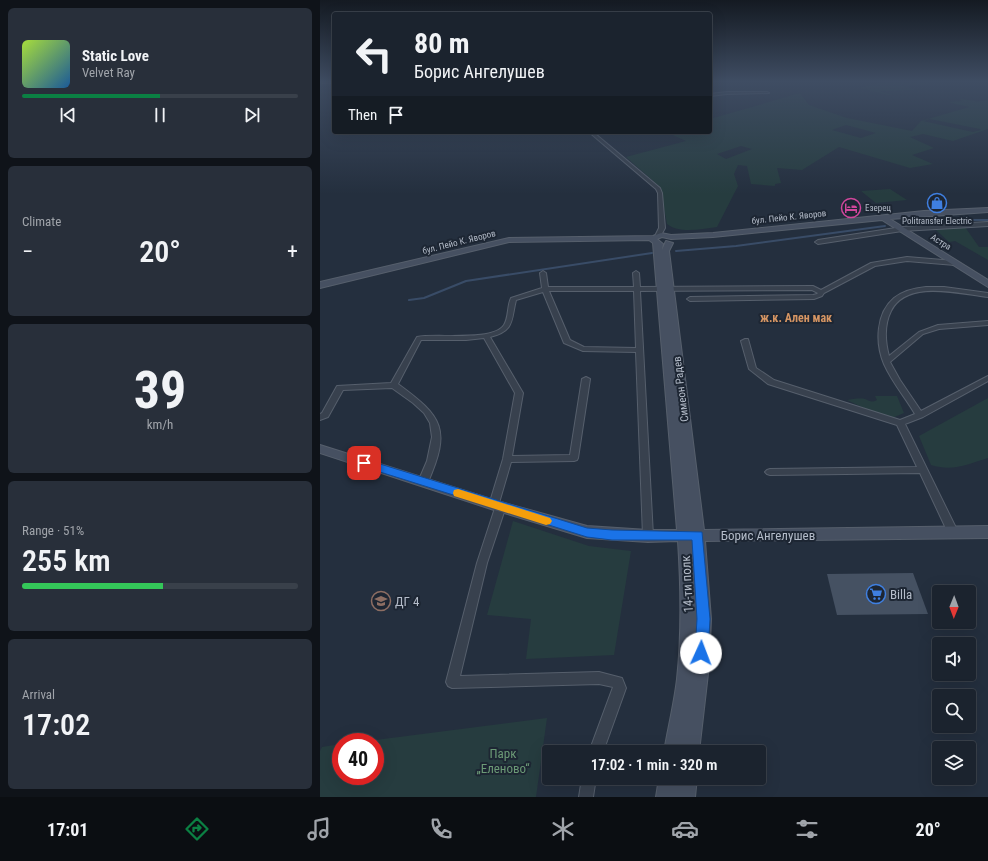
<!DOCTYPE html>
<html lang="en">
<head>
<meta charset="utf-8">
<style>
	body { margin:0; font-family:"Roboto Condensed",sans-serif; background:#282f3a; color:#f1f3f6; height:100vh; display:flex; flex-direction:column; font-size:15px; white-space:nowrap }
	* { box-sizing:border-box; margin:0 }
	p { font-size:13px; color:#a0a4aa }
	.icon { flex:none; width:22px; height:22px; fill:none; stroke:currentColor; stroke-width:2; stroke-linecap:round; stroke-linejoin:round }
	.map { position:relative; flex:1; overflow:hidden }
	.details { display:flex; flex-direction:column; gap:8px; padding:8px; background:#0f1319; width:320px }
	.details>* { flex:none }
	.banner { position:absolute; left:12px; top:12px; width:380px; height:122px; border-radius:4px; box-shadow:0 4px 16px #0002,0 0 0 1px #39404a; background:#1b232e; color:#f1f3f6; overflow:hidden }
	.needle { width:26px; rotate:181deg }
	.tools { position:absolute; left:612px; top:585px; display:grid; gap:8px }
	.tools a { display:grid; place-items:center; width:44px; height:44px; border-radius:4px; background:#1b232e; box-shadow:0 4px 16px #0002,0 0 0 1px #39404a; font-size:20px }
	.speed { position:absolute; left:12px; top:733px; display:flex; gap:8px; font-size:20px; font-weight:700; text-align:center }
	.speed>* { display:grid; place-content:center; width:52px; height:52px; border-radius:50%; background:#1b232e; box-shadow:0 4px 16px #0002,0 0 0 1px #39404a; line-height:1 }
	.speed .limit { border:6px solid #d22; background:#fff; color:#111 }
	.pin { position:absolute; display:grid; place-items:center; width:34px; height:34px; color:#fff; margin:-17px; border-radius:8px; box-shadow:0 2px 6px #0006 }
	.me { position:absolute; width:44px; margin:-22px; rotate:2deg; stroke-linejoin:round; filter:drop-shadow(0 0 3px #0008) }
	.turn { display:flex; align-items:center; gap:14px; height:84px; padding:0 16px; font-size:18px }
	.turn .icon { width:52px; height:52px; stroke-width:2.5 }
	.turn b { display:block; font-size:28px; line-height:34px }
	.then { display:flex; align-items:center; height:38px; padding:0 16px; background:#0003; gap:8px; font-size:15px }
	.big { font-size:30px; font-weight:600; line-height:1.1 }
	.details .card { flex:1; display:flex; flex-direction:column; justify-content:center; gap:6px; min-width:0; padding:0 14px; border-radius:6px; background:#282f3a }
	.details .dial { align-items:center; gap:0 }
	.dial b { font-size:52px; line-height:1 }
	.song { display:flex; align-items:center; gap:12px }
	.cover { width:48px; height:48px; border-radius:6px; background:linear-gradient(135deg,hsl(80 70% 55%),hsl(210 70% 35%)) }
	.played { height:4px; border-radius:2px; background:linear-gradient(90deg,#0b8043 50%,#39404a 50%) }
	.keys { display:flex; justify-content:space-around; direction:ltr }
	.heat { display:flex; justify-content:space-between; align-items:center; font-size:22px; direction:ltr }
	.charge { height:6px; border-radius:3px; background:linear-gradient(90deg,#34c759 51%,#39404a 0) }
	.trip { position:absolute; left:222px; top:745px; width:224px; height:40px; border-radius:4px; background:#1b232e; box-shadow:0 4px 16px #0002,0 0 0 1px #39404a; font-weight:600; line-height:40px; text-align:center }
	.menu { display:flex; height:64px; justify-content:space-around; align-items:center; background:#0b0e12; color:#a0a4aa }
	.menu .icon { width:28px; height:28px }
	.menu .selected { color:#0b8043 }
	.menu b { font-size:18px; color:#f1f3f6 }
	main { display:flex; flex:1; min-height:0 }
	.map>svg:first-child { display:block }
</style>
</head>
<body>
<main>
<section class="details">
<div class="card">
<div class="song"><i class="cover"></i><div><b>Static Love</b><p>Velvet Ray</p></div></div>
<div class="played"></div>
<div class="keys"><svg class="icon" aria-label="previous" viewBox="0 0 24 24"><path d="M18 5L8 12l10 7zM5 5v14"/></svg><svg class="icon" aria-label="pause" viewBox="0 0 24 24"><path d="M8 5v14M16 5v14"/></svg><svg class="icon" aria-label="next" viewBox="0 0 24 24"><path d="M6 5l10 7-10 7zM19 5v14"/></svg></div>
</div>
<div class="card"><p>Climate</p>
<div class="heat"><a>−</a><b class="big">20°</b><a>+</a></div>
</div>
<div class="card dial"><b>39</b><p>km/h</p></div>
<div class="card"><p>Range · 51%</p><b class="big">255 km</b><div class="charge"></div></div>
<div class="card"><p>Arrival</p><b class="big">17:02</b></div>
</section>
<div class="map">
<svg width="668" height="797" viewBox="0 0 668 797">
	<rect width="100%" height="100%" fill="#242f3e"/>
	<path fill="#263c3f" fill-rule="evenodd" d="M560,82H619L585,87L597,90L559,91L573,95H568L540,88Z
		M480,93L489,105L527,118L592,131L601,121L649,107L628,102L642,101L640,99L657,101L655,102L668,100V129L633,141L603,134L590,137L614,148L592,155L613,164L590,168L519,147L482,170L457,168L461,183L455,184V186L431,184L427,166L418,165L414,174L418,186L397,227C380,229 360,234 347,224L340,187L306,157L366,141L346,132H390V119ZM610,119L660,129L661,130L653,132L603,121ZM526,125L556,133L541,138L512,130ZM421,146L432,149L406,159L397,154Z
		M570,189L587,200L556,203L541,191Z
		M645,227L659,247H668V260L635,241L629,242L616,230Z
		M555,396H577L584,413L572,418L550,411L527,400C532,399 540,398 545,399C550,401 551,403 557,400Z
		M668,398V458C648,464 633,472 611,465L599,436Z
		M193,521L269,546L311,551L294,655L206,659L211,619L167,615Z
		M227,718L216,797H0V751L2,747L21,744V776H55V742H40Z"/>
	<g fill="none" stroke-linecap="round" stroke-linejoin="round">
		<path stroke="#394c67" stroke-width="2" d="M591,223L614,220H668
			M356,251L416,246L565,226
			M89,300L104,298L146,281L332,253"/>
	</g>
	<path fill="#455162" d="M593,573L608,614L517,615L507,574Z"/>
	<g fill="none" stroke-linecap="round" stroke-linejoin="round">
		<g stroke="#565f6c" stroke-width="2">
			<path id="street" d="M1,82H14V83H2Z
				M407,92H447L449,93L407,94L390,96V94Z
				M269,132H273L340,188L342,193L345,228L340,237L335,236L339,228L338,193L336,189Z
				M668,222V226L582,231L498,244L495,242L498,240L582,227Z
				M587,257L635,261L638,263L635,265L587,261L555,266L504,293L502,296L494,299L370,301L367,299L370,297L493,295L497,294L498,293L492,290L320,291L333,536L332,539L328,540L324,539L323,536L316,352L263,351L244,343L223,292L196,300C191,320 195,331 170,337L203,393L192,456L250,455L262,379L266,377L270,379L258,458L257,460L254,461L191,462L179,503H184L186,506L167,563L140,676L279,672L302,678L306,688L283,752H269L293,687L279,684L132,688L128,686L126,682L157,563L175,508H171L169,505L183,459L195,393L164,338L146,340H101L78,384C123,417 131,429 108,482L106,484L103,485L100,484L98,482L107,461L112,437L110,423L104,413L93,403L72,388L23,390L8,417L0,420V414L2,413L17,386L71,383L97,337C115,333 173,342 184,325C189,317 187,306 191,298L222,288L220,273L223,271L226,273L228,287H314L313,273L316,271L319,273L320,287L493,286L501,290L551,263ZM229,291H314L316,348L264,347L250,340Z
				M606,287H624L668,293V297C640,294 587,279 571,311C564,325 565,341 569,356L599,332L618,325L668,321V325L619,329L603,334L570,362L580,380L601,411L668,376V381L603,417L585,424L638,532L637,535L633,536L629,535L600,473L450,475L447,474L445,472L447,470L450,469L597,467L577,425L448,384L429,369L421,341L425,339H428L436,368L454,380L580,420L595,414C585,397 572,382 564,364C555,343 556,313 574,298C583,291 595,288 606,287Z
				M262,778H276L273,797H259Z"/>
		</g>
		<g stroke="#565f6c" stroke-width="2">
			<path id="secondary" d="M668,208V212L570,219L668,280V287L562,220L393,237L351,239L342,237L337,239L343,244L342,250L346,241L353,243L349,251L384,530L668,526V538L385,541L391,619L389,665L379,752H344C348,728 354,704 357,679C362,633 361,587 358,541L328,542L267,538L174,510L0,453V445L174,500L267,526L328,530H357L333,243L329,240L189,242L0,288V282L189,238L333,236L341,233L351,235L393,233L604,211Z
				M339,778H377L375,797H336Z"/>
		</g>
		<use href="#street" fill="#38414e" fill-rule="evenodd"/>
		<use href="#secondary" fill="#465061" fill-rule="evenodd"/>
	</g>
	<linearGradient id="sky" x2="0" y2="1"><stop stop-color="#141a22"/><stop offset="0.42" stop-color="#3f4d63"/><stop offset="1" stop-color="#3f4d63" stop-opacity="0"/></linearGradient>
	<rect width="668" height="194" fill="url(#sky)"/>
	<path fill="#1a73e8" stroke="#114b97" d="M44,459L267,528L292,530L382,532L390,619L388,653L386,658L381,660L377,658L375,653L377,619L372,540H292L267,537L41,466L39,463Z"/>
	<path fill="#f59e0b" d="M138,489L230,518L232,521L230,524L226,525L134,496L133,493L134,490Z"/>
	<defs>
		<g id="shop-ring" transform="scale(1)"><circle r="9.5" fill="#1d2633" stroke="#3f7fe0" stroke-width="1.5"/><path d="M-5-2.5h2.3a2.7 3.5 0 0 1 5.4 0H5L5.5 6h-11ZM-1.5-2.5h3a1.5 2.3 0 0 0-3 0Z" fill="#3f7fe0"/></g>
		<g id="hotel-ring" transform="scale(1)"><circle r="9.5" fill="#1d2633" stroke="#d1479c" stroke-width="1.5"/><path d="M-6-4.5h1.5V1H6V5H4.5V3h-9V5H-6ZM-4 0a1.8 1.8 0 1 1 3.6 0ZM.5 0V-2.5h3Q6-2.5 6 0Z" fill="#d1479c"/></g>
		<g id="supermarket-ring" transform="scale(1)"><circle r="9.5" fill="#1d2633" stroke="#3f7fe0" stroke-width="1.5"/><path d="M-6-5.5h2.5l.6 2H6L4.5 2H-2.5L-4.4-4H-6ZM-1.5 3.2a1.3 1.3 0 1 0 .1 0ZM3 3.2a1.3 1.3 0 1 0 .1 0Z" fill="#3f7fe0"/></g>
		<g id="school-ring" transform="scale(1)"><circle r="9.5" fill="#1d2633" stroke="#8d6e63" stroke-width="1.5"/><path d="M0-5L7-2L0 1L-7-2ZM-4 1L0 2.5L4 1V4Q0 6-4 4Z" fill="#8d6e63"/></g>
	</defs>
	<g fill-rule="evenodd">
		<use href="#shop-ring" x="617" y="203"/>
		<use href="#hotel-ring" x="531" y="208"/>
		<use href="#supermarket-ring" x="556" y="594"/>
		<use href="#school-ring" x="61" y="601"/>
	</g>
	<g text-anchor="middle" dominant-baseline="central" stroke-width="4" stroke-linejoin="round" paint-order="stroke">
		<g font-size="9" fill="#b4bcc9" stroke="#1d2633" text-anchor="start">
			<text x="545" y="208">Езерец</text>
			<text x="617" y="221" text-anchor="middle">Politransfer Electric</text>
		</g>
		<g font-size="9" fill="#b4bcc9" stroke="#1d2633">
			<text transform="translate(469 217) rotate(-6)">бул. Пейо К. Яворов</text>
			<text transform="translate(139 242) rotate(-14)">бул. Пейо К. Яворов</text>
			<text transform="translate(621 242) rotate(32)">Астра</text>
		</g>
		<g font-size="11" fill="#b4bcc9" stroke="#1d2633">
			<text transform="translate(361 389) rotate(-97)">Симеон Радев</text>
		</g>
		<g font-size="12" font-weight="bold" fill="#d59563" stroke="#1d2633">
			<text x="476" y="318">ж.к. Ален мак</text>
		</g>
		<g font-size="13" fill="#b4bcc9" stroke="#1d2633">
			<text x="448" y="535">Борис Ангелушев</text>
			<text transform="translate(367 584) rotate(-93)">14-ти полк</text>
		</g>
		<g font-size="13" fill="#b4bcc9" stroke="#1d2633" text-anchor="start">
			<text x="570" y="594">Billa</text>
			<text x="75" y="601">ДГ 4</text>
		</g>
		<g font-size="13" fill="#6b9a76" stroke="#1d2633">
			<text x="183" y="753">Парк<tspan x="183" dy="15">„Еленово“</tspan></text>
		</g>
	</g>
</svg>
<div class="tools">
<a><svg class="needle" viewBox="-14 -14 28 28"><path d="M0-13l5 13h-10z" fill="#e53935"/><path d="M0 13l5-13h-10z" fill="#a0a4aa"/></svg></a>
<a><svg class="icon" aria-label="sound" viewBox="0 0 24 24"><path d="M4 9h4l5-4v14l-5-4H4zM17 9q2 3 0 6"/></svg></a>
<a><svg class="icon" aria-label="search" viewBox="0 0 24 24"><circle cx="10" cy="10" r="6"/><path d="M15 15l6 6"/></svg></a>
<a><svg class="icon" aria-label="layers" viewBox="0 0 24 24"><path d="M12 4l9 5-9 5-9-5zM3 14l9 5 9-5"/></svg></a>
</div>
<div class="speed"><div class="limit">40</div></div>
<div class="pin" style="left:44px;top:463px;background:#d93025"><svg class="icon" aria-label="arrive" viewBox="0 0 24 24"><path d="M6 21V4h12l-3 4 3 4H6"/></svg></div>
<svg class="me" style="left:381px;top:653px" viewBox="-20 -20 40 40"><circle r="19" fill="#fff"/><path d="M0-13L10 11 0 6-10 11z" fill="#1a73e8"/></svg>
<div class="trip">17:02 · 1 min · 320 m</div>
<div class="banner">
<div class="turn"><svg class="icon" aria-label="left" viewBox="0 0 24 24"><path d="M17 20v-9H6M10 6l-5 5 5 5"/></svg><div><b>80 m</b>Борис Ангелушев</div></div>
<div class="then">Then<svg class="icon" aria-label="arrive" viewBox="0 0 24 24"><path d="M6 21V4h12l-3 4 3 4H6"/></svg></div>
</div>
</div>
</main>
<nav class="menu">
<b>17:01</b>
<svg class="icon selected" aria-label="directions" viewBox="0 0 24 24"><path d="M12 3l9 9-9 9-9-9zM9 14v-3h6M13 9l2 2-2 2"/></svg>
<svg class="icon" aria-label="music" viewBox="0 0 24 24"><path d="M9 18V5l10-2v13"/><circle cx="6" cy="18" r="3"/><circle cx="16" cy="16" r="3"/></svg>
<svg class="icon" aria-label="phone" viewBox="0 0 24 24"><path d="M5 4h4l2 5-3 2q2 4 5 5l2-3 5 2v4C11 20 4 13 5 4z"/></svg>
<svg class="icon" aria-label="climate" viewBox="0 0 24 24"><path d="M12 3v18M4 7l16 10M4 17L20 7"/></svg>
<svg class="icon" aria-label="car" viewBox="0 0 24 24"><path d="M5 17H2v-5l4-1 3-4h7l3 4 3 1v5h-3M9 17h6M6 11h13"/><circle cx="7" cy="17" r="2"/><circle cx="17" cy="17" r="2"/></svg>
<svg class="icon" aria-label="filters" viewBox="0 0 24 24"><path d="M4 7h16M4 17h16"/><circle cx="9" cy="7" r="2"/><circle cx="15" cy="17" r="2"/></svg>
<b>20°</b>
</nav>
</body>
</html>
